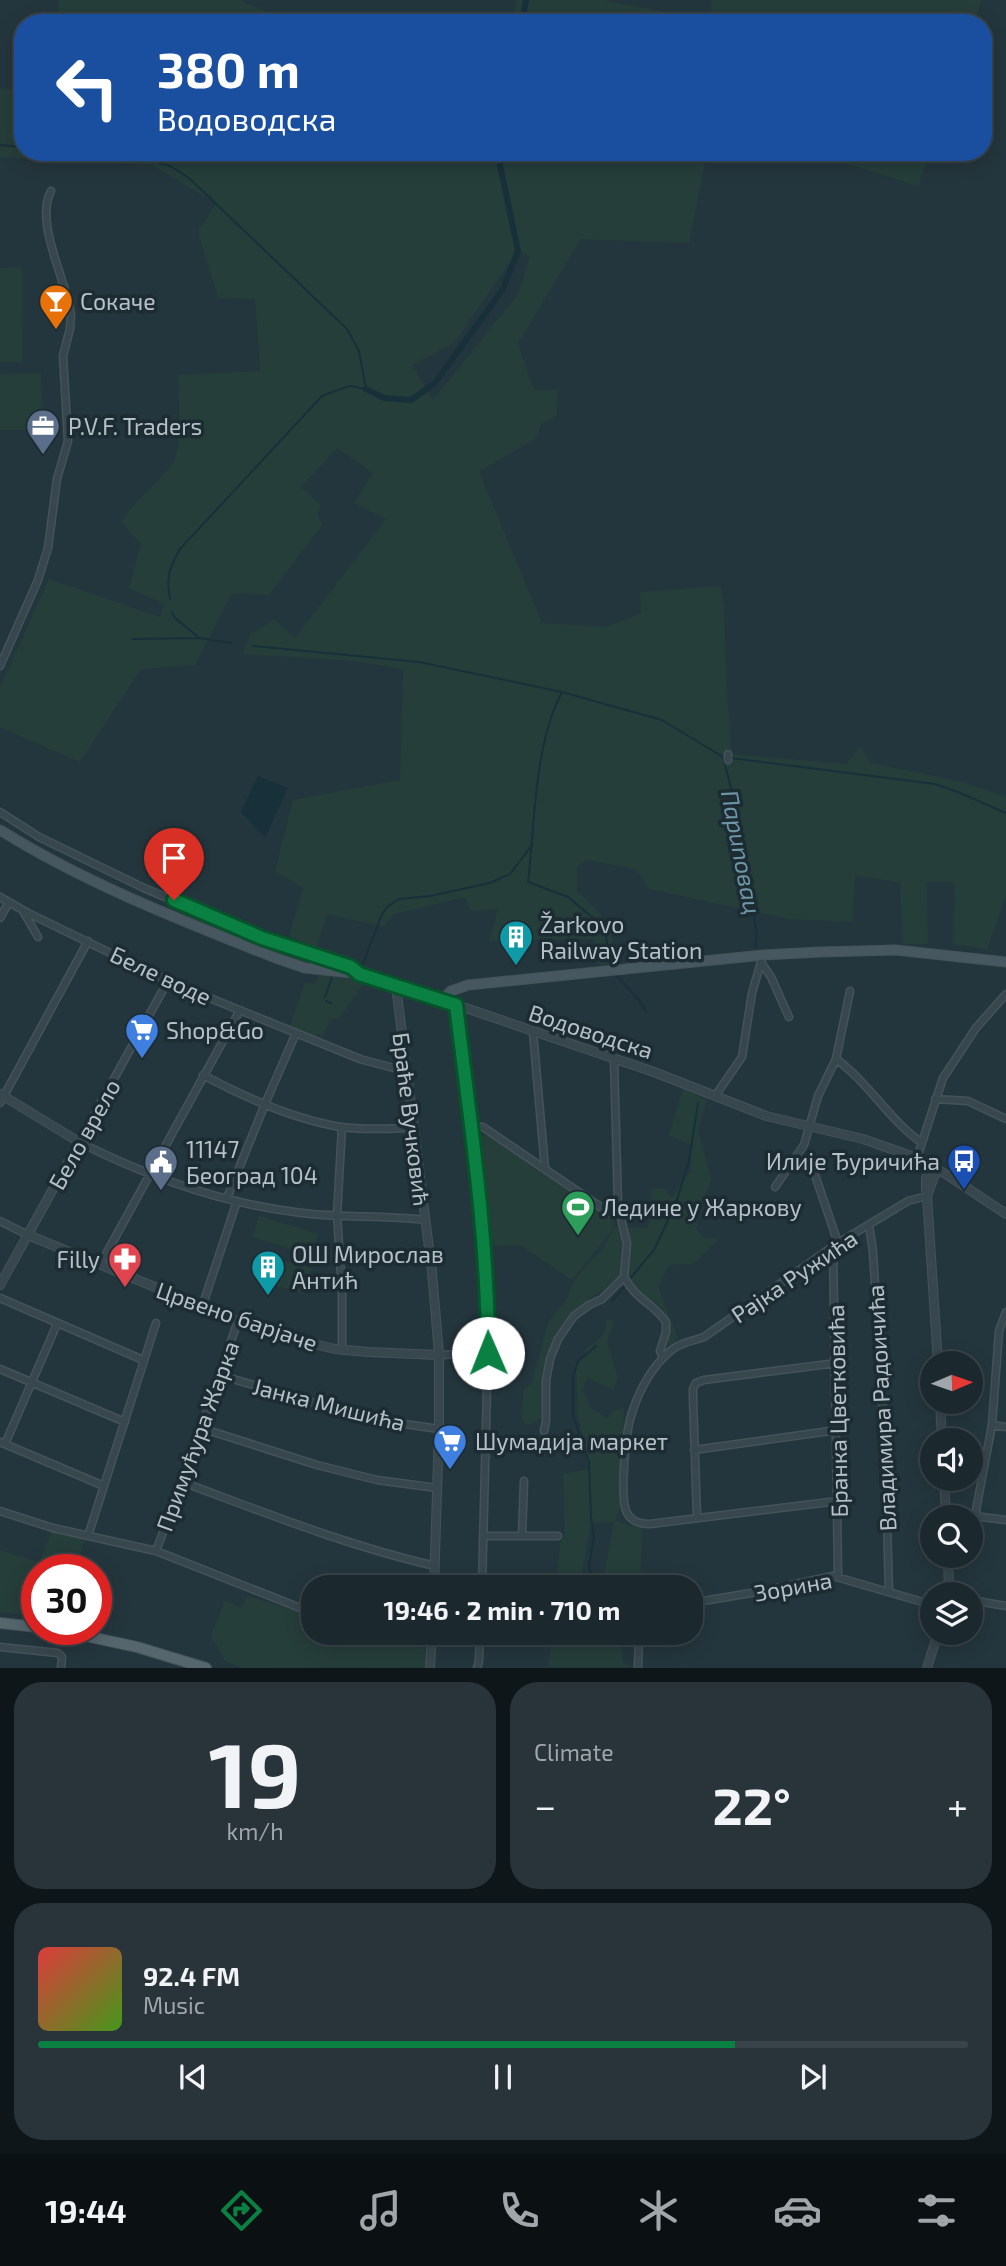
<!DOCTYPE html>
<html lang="en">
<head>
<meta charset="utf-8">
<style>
	body { margin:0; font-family:"Exo 2",sans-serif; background:#28343a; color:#f1f3f6; height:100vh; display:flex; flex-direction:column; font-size:26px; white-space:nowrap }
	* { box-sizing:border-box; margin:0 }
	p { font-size:23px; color:#a0a6aa }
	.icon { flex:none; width:38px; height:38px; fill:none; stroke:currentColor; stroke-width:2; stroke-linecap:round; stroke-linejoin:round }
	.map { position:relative; height:1668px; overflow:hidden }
	.side { display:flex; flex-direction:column; gap:14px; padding:14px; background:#0f1619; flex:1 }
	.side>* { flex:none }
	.top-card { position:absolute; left:14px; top:14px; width:978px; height:147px; border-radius:28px; box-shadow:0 4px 18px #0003,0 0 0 2px #39444a; background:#1a4fa0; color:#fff; overflow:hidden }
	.needle { width:46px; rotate:88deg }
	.buttons { position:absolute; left:920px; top:1351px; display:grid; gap:14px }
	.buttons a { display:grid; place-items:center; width:63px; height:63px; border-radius:50%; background:#1b282e; box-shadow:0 4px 18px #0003,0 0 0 2px #39444a; font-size:35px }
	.speed { position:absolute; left:21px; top:1554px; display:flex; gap:14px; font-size:35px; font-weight:700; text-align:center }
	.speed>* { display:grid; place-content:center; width:91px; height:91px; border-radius:50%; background:#1b282e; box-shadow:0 4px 18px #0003,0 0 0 2px #39444a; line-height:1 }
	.speed .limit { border:10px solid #d22; background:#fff; color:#111 }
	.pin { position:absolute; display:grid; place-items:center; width:60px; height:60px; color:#fff; margin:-72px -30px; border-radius:50% 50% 50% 0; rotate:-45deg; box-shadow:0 0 7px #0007 }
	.pin .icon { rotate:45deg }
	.me { position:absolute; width:77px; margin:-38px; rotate:359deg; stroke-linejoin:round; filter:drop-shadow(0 0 5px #0008) }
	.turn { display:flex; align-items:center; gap:24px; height:147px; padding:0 28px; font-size:32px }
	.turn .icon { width:91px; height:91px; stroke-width:2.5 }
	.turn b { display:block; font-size:49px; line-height:60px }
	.big { font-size:52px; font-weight:700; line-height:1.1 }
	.side .card { flex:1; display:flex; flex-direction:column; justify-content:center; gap:10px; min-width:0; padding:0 24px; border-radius:28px; background:#28343a }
	.side .dial { align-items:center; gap:0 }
	.dial b { font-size:91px; line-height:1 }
	.song { display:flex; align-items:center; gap:21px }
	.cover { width:84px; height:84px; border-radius:10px; background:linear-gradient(135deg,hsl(0 70% 55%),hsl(100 70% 35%)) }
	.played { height:7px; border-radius:4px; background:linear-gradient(90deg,#0b8043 75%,#39444a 75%) }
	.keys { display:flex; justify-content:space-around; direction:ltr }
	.heat { display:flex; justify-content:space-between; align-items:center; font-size:38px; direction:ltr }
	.side .tiles { flex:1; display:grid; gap:14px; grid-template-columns:1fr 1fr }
	.card:last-child { grid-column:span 2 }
	.trip { position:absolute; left:301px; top:1575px; width:402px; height:70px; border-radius:28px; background:#1b282e; box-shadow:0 4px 18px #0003,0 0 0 2px #39444a; font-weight:700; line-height:70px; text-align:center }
	.tabs { display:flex; height:112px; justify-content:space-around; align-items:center; background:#0b1012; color:#a0a6aa }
	.tabs .icon { width:49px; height:49px }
	.tabs .on { color:#0b8043 }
	.tabs b { font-size:32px; color:#f1f3f6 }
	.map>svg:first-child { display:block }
</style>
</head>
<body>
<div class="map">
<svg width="1006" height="1668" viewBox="0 0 1006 1668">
	<rect width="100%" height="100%" fill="#24363d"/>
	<path fill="#263e3a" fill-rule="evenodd" d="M59,0H243V2L293,23H51L58,11Z
		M516,0H603L710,20L712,0H982L974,23H513Z
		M23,70V152H707L689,243L581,239L518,343L534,390H558L557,416L542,423L536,438L479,472L542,623L607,627L641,613L640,592L721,586L724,605L727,693L732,754L846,764L860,747L871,763L963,782L1006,797V895L987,949L953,944L955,882H927L928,944H903L900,882L855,876L853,922L790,919L649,889L636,869L587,860L577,867V891L610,924L615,963L599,966L594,939L489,941L498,909L470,911L466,897L394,914L384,927L327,914L316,947L289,936L303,888L275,871L293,800L400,780L403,669L354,661L243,654L250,635L274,619L295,638L386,519L354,503L373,473L337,448L301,487L321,505L317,515L322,525L269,595L232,593L195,665L141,669L80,762L0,727V688L49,579L160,617L164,604L129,588L141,544L122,522C135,499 158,485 173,463C183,449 178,394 178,375L260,371L255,299L218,298L198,231L216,203L152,165L0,157V88L10,90ZM518,251L530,257L518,294L433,400L412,365L454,343Z
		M834,152H930L918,186L845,163Z
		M22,267L23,362H0V268Z
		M41,373L42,430H0V374Z
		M319,975L366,981L339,1018L330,1020L323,1036L318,1034L316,1039L297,1032L296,1028L290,1026L305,982L316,984Z
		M683,1089L707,1100L698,1129L711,1179L701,1207L696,1229L703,1238L718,1239L693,1264L669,1265L658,1287L678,1338L667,1347C667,1329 672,1308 650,1300L645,1302L622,1274L602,1291L589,1298L582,1309L570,1320L543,1373L541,1417L532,1424L525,1425L521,1415L524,1388L532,1383L548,1323L567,1298L575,1280L589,1262L602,1250L615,1227L646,1228L650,1223L651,1189L663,1188L672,1197L691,1171V1145L669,1135Z
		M488,1134L614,1219L612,1231L572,1280L520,1245L490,1246L478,1136Z
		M259,1216L318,1234L311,1255L253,1237Z
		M265,1256L312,1268L305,1294L259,1281Z
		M606,1320H611L614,1323L607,1342L618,1378L613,1390L587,1378L583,1391L591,1408L608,1419L612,1411L624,1408L621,1503L615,1521L642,1529L640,1587H602L614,1522L591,1523L579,1587H556L560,1544L565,1533L563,1474L590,1469L578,1416L576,1367L588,1348L602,1336L606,1326Z
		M52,1531L85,1538L76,1570H37V1617L0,1612V1550L39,1562Z
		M248,1596L313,1616V1633H364L426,1649L425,1667L241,1668L225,1661L211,1635L225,1600L241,1608Z
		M553,1633H621L622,1663L633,1667H548Z"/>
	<path fill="#18303a" d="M258,776L288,788L265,838L241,812Z"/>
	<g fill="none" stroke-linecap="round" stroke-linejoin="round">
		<path stroke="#18303a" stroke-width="2" d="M0,145L23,147
			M77,152L151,160L170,166L189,178L347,329L359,351L366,389L349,386L322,396L180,549C169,569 166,576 170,599
			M172,612L174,617L198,637
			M132,639L199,638L231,643
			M253,646L419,662L562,692L662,720L723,757L935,784L958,792L1006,813
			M562,692C534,745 535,822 528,882L568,897L605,928L609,960
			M723,757L737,812L757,935L755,947
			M363,964L381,916L387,907L399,899L430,896L490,883L510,874L532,845
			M615,974L639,1000L646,1011
			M325,997L332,977
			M326,1001L331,1003
			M628,1281L654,1250L676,1203L689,1161L698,1103
			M612,1301L625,1286
			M593,1587L589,1565L594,1537L591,1517L589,1462L573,1415V1377L578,1361L596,1346
			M585,1646L589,1633"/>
		<path stroke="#18303a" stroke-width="6" d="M522,23L526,0
			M366,389L384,398L411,400L435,383L503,289L518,251L500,165L502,152"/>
		<g stroke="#445359" stroke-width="9">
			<path id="minor" d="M0,666L38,580L48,548L57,479L68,441L63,356L70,329L71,315C67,282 34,222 51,191
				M728,754V760
				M0,812L39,837L144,888L262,938L350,967L358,973
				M0,897L28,913L168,981L360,1059L405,1071
				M23,911L38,937
				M0,918L9,902
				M761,962L771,977L789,1017
				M168,981L79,1142C148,1177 225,1204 302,1213C343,1218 384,1215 425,1220
				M456,1005L481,1211L487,1298L488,1348L482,1587
				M533,1032L545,1169
				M836,1059C869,1083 889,1120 922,1143
				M203,1075C246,1098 293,1119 341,1127C364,1130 389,1129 413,1128
				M715,1096L742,1057L752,993L763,955
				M935,1099L968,1101L1006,1119
				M0,1103L88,941
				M471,1126L483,1127L608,1212L619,1214
				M342,1127L337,1215L342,1290V1350
				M917,1158L943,1078L976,1028L1006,994
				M814,1172L838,1243
				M775,1187L804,1145L818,1096L836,1059L850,991
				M227,1198L265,1104L296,1033
				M0,1221L28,1235
				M869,1225L873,1252L885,1448L889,1592
				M833,1246L838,1576
				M100,1265L240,1010
				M624,1277C637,1301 652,1302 666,1322V1332L660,1351L663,1358
				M0,1298L143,1360
				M202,1307L237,1201
				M1006,1312L999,1331L992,1425L976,1510L977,1515L981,1517L1006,1520
				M439,1355L488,1353
				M0,1369L125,1422
				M219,1375L370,1419L439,1429
				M992,1425L1006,1427
				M201,1428L317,1465L377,1480L437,1488
				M544,1431L546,1421V1381L550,1359L558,1339L574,1316L589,1305L602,1299L624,1277L627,1244L618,1205L614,1059
				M0,1442L104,1486
				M5,1444L57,1324
				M694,1450L837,1430
				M182,1482C266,1513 348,1546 435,1566
				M838,1501L650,1524C640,1524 632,1522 627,1513C619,1497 626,1433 631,1416C637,1396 648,1374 662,1359C678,1342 684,1344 704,1337L838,1243L908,1201L927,1196
				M0,1511L53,1528L156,1551L313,1613
				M697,1517L693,1398V1389L696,1383L704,1380L837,1363
				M88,1536L156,1323
				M484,1536H558
				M522,1536L524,1481
				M156,1551L182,1482L238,1321
				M971,1600L1006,1606
				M691,1603L763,1591L833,1576L933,1605
				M392,1633L431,1642
				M0,1647L58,1653L62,1657L61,1668
				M477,1668L479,1661L480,1633
				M638,1668L639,1633"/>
		</g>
		<g stroke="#445359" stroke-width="10">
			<path id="tertiary" d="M396,986L432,1272L439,1355V1429L434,1587
				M442,1000L654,1072L766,1116L863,1139L917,1158L949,1176L1006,1214
				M0,1094L79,1142L0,1285
				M937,1169L927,1196L938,1363
				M926,1190V1178L932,1166
				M28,1235L245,1324L309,1343L335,1349L368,1352L439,1355
				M940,1402L942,1440
				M944,1479L946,1517
				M948,1556L949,1594
				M430,1668L432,1633
				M927,1668L938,1633"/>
		</g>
		<g stroke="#445359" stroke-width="11">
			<path id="secondary" d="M0,830C85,883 180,920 273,957L305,968L352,973L373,977L442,1000L451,991L468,985L763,955L820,952L896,950L1006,962"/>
		</g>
		<g stroke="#445359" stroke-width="12">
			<path id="primary" d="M0,1623L37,1627
				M53,1629L137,1647L206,1668"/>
		</g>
		<use href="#minor" stroke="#38474d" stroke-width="6"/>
		<use href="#tertiary" stroke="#38474d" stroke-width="8"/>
		<use href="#secondary" stroke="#465760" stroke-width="9"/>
		<use href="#primary" stroke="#56666d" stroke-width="10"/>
	</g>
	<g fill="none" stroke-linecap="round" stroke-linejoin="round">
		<g stroke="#07532c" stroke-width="18">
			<path id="route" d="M174,900L262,938L351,967L359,974L456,1005C470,1121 488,1236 488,1353"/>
		</g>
		<use href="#route" stroke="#0b8043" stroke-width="12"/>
	</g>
	<defs>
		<g id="bar-pin" transform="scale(1.75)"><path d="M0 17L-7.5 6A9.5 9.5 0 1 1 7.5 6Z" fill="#e8710a" stroke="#1d2c32"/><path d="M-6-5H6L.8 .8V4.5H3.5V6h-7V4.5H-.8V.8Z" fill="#fff"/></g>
		<g id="office-pin" transform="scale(1.75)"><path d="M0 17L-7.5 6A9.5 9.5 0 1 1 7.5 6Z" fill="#5c6f8a" stroke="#1d2c32"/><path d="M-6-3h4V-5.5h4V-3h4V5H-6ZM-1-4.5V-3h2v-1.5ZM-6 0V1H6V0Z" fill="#fff"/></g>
		<g id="building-pin" transform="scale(1.75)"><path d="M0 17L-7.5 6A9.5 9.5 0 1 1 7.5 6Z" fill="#0f9aa8" stroke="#1d2c32"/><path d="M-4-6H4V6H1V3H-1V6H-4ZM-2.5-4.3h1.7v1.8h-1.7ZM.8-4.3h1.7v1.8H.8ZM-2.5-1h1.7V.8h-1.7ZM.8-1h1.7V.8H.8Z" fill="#fff"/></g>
		<g id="supermarket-pin" transform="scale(1.75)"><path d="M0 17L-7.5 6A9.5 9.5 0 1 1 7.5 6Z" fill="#3f7fe0" stroke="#1d2c32"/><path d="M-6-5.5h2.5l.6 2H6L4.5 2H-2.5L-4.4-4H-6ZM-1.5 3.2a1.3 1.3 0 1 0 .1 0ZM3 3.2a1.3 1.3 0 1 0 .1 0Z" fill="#fff"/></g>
		<g id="bus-pin" transform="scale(1.75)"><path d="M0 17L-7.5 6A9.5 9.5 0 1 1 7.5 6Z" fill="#1a4fb4" stroke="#1d2c32"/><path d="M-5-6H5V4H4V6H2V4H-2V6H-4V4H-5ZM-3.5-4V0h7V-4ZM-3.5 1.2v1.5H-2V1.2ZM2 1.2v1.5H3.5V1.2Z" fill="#fff"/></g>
		<g id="civic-pin" transform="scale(1.75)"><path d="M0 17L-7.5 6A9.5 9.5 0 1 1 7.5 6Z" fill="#5c6f8a" stroke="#1d2c32"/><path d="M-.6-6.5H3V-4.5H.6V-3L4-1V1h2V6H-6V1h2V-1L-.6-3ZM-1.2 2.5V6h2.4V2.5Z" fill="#fff"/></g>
		<g id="stadium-pin" transform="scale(1.75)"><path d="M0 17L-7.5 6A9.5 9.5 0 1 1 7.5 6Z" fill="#2e9e5b" stroke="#1d2c32"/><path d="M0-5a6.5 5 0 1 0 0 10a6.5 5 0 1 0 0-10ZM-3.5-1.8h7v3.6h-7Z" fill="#fff"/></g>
		<g id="pharmacy-pin" transform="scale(1.75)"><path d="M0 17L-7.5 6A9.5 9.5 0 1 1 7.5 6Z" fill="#e0444e" stroke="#1d2c32"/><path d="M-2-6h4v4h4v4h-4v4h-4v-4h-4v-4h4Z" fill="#fff"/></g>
	</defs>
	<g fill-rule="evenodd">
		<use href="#bar-pin" x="56" y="301"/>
		<use href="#office-pin" x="43" y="426"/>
		<use href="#building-pin" x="516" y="937"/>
		<use href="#supermarket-pin" x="142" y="1030"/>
		<use href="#bus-pin" x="964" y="1161"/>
		<use href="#civic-pin" x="161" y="1162"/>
		<use href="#stadium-pin" x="578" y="1207"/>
		<use href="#pharmacy-pin" x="125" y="1259"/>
		<use href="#building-pin" x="268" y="1267"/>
		<use href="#supermarket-pin" x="450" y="1441"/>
	</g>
	<g text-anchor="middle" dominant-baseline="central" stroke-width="7" stroke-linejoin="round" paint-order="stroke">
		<g font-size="23" fill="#b4c1c8" stroke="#1d2c32" text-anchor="start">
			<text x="80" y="301">Сокаче</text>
			<text x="68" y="426">P.V.F. Traders</text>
			<text x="540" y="924">Žarkovo<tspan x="540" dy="26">Railway Station</tspan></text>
			<text x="166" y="1030">Shop&amp;Go</text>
			<text x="186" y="1149">11147<tspan x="186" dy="26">Београд 104</tspan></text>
			<text x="940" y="1161" text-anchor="end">Илије Ђуричића</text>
			<text x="602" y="1207">Ледине у Жаркову</text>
			<text x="292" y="1254">ОШ Мирослав<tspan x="292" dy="26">Антић</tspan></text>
			<text x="100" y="1259" text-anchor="end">Filly</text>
			<text x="475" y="1441">Шумадија маркет</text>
		</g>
		<g font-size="23" fill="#b4c1c8" stroke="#1d2c32">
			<text transform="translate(161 975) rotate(25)">Беле воде</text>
			<text transform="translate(591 1031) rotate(18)">Водоводска</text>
			<text transform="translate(412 1119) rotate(83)">Браће Вучковић</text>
			<text transform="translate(84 1134) rotate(-61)">Бело врело</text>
			<text transform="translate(794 1276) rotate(-34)">Рајка Ружића</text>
			<text transform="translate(237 1316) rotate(19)">Црвено барјаче</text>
			<text transform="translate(329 1404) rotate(14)">Јанка Мишића</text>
			<text transform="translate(881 1408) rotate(-93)">Владимира Радоичића</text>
			<text transform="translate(837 1411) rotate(-91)">Бранка Цветковића</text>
			<text transform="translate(197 1436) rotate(-70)">Примућура Жарка</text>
			<text transform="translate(793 1586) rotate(-10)">Зорина</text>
		</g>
		<g font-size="24" font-style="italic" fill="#6e96a6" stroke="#1d2c32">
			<text transform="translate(742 852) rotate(79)">Париповац</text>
		</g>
	</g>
</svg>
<div class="buttons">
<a><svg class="needle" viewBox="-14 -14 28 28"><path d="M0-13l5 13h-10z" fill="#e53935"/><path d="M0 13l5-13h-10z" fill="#a0a6aa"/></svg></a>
<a><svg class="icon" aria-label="sound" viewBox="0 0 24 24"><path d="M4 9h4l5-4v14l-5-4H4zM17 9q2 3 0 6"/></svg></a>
<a><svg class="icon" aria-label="search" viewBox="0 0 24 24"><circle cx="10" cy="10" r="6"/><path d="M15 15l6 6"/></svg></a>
<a><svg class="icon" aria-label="layers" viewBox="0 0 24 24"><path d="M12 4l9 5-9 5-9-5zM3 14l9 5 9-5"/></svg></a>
</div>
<div class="speed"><div class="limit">30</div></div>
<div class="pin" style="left:174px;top:900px;background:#d93025"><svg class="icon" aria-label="arrive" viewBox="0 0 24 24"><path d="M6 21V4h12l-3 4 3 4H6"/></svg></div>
<svg class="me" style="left:488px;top:1353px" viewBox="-20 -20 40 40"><circle r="19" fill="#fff"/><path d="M0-13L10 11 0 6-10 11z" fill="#0b8043"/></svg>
<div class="trip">19:46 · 2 min · 710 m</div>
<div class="top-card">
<div class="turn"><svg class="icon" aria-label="left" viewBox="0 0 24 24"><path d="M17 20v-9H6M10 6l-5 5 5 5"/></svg><div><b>380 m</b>Водоводска</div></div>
</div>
</div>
<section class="side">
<div class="tiles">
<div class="card dial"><b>19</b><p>km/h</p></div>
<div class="card"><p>Climate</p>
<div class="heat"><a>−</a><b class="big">22°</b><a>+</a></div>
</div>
<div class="card">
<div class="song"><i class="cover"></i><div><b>92.4 FM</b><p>Music</p></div></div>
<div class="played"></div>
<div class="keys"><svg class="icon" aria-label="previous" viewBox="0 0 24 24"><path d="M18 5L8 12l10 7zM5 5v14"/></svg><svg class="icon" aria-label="pause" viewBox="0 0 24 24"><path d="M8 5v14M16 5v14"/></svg><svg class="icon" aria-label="next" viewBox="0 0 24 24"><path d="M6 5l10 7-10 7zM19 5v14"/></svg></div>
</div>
</div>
</section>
<nav class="tabs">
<b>19:44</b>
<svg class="icon on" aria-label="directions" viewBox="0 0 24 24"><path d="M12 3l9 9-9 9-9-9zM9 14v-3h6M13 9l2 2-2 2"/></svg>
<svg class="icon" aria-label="music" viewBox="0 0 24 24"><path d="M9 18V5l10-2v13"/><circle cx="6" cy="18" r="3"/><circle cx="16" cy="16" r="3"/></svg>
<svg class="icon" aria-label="phone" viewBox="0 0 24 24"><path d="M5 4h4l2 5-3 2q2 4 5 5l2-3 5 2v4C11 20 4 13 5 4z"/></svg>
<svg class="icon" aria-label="climate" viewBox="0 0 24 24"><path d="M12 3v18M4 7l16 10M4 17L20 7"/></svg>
<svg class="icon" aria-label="car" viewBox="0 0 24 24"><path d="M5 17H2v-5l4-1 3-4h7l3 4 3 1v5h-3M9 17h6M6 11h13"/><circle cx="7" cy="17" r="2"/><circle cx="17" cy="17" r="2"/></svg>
<svg class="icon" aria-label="filters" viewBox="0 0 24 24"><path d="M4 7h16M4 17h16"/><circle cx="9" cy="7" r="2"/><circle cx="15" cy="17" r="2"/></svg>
</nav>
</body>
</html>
